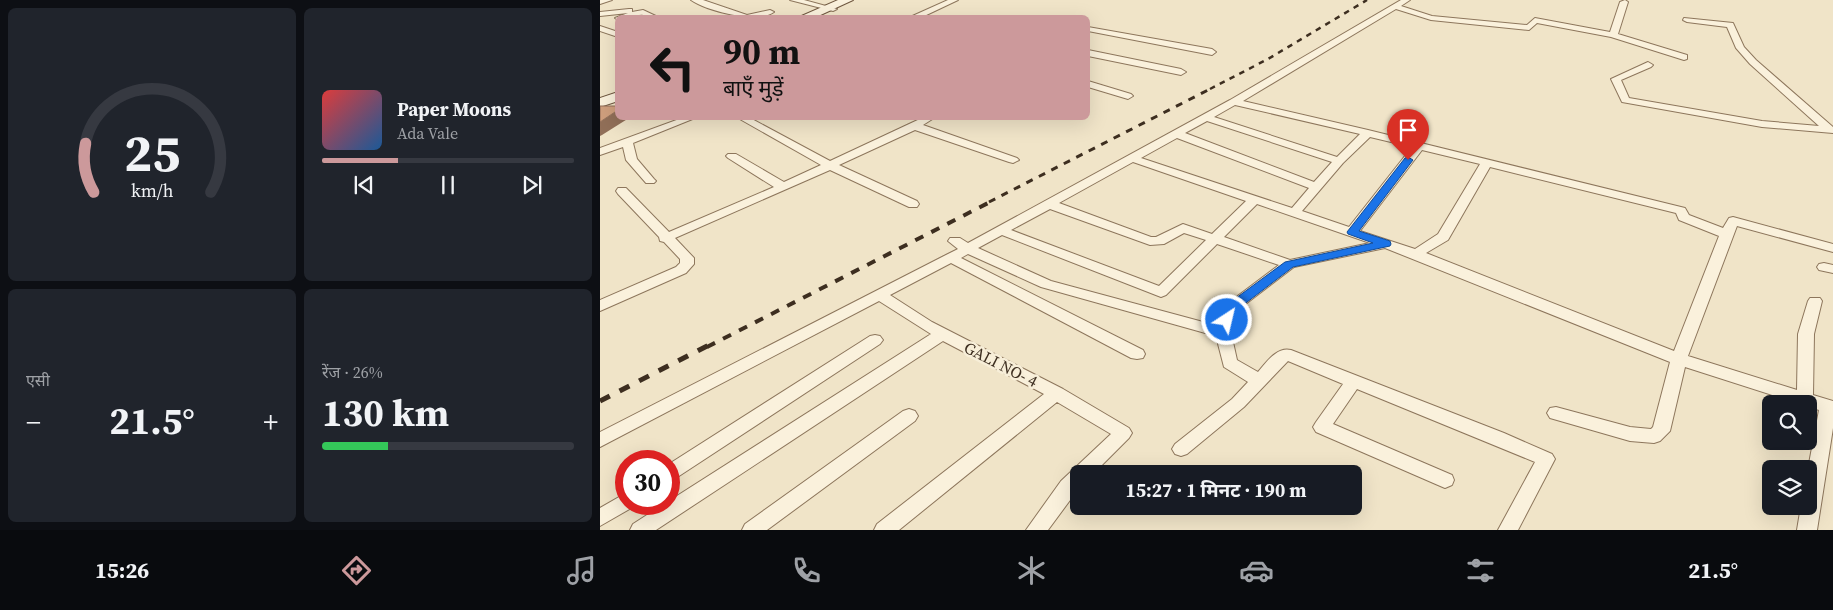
<!DOCTYPE html>
<html lang="hi">
<head>
<meta charset="utf-8">
<style>
	body { margin:0; font-family:"Source Serif 4","Noto Sans Devanagari",serif; background:#20242c; color:#f1f3f6; height:100vh; display:flex; flex-direction:column; font-size:19px; white-space:nowrap }
	* { box-sizing:border-box; margin:0 }
	p { font-size:16px; color:#9ea1a6 }
	.icon { flex:none; width:28px; height:28px; fill:none; stroke:currentColor; stroke-width:2; stroke-linecap:round; stroke-linejoin:round }
	.map { position:relative; flex:1; overflow:hidden }
	.drawer { display:flex; flex-direction:column; gap:8px; padding:8px; background:#0d0f14; width:600px }
	.drawer>* { flex:none }
	.top-card { position:absolute; left:15px; top:15px; width:475px; height:105px; border-radius:8px; box-shadow:0 5px 20px #0002; background:#cc999b; color:#111; overflow:hidden }
	.fabs { position:absolute; left:1162px; top:395px; display:grid; gap:10px }
	.fabs a { display:grid; place-items:center; width:55px; height:55px; border-radius:8px; background:#171b24; box-shadow:0 5px 20px #0002; font-size:25px }
	.speed { position:absolute; left:15px; top:450px; display:flex; gap:10px; font-size:25px; font-weight:700; text-align:center }
	.speed>* { display:grid; place-content:center; width:65px; height:65px; border-radius:50%; background:#171b24; box-shadow:0 5px 20px #0002; line-height:1 }
	.speed .limit { border:8px solid #d22; background:#fff; color:#111 }
	.pin { position:absolute; display:grid; place-items:center; width:42px; height:42px; color:#fff; margin:-51px -21px; border-radius:50% 50% 50% 0; rotate:-45deg; box-shadow:0 0 5px #0007 }
	.pin .icon { rotate:45deg }
	.me { position:absolute; width:55px; margin:-28px; rotate:35deg; stroke-linejoin:round; filter:drop-shadow(0 0 4px #0008) }
	.turn { display:flex; align-items:center; gap:18px; height:105px; padding:0 25px; font-size:22px }
	.turn .icon { width:65px; height:65px; stroke-width:2.5 }
	.turn b { display:block; font-size:35px; line-height:42px }
	.big { font-size:38px; font-weight:700; line-height:1.1 }
	.drawer .card { flex:1; display:flex; flex-direction:column; justify-content:center; gap:8px; min-width:0; padding:0 18px; border-radius:8px; background:#20242c }
	.drawer .dial { align-items:center; gap:0 }
	.dial svg { height:130px; overflow:visible; fill:none; stroke:#363941; stroke-width:7; stroke-linecap:round; text-anchor:middle }
	.dial text { fill:#f1f3f6; stroke:none }
	.song { display:flex; align-items:center; gap:15px }
	.cover { width:60px; height:60px; border-radius:8px; background:linear-gradient(135deg,hsl(0 70% 55%),hsl(210 70% 35%)) }
	.played { height:5px; border-radius:2px; background:linear-gradient(90deg,#cc999b 30%,#363941 30%) }
	.keys { display:flex; justify-content:space-around; direction:ltr }
	.heat { display:flex; justify-content:space-between; align-items:center; font-size:28px; direction:ltr }
	.charge { height:8px; border-radius:4px; background:linear-gradient(90deg,#34c759 26%,#363941 0) }
	.drawer .tiles { flex:1; display:grid; gap:8px; grid-template-columns:repeat(2,1fr) }
	.trip { position:absolute; left:470px; top:465px; width:292px; height:50px; border-radius:8px; background:#171b24; box-shadow:0 5px 20px #0002; font-weight:700; line-height:50px; text-align:center }
	.menu { display:flex; height:80px; justify-content:space-around; align-items:center; background:#090b0e; color:#9ea1a6 }
	.menu .icon { width:35px; height:35px }
	.menu .active { color:#cc999b }
	.menu b { font-size:22px; color:#f1f3f6 }
	main { display:flex; flex:1; min-height:0 }
	.map>svg:first-child { display:block }
</style>
</head>
<body>
<main>
<section class="drawer">
<div class="tiles">
<div class="card dial"><svg viewBox="0 0 100 80">
<path d="M14 69A42 42 0 1 1 86 69"/>
<path d="M14 69A42 42 0 0 1 9 39" stroke="#cc999b"/>
<text x="50" y="56" font-size="32" font-weight="700">25</text>
<text x="50" y="72" font-size="11">km/h</text>
</svg></div>
<div class="card">
<div class="song"><i class="cover"></i><div><b>Paper Moons</b><p>Ada Vale</p></div></div>
<div class="played"></div>
<div class="keys"><svg class="icon" aria-label="previous" viewBox="0 0 24 24"><path d="M18 5L8 12l10 7zM5 5v14"/></svg><svg class="icon" aria-label="pause" viewBox="0 0 24 24"><path d="M8 5v14M16 5v14"/></svg><svg class="icon" aria-label="next" viewBox="0 0 24 24"><path d="M6 5l10 7-10 7zM19 5v14"/></svg></div>
</div>
<div class="card"><p>एसी</p>
<div class="heat"><a>−</a><b class="big">21.5°</b><a>+</a></div>
</div>
<div class="card"><p>रेंज · 26%</p><b class="big">130 km</b><div class="charge"></div></div>
</div>
</section>
<div class="map">
<svg width="1233" height="530" viewBox="0 0 1233 530">
	<rect width="100%" height="100%" fill="#f0e4c8"/>
	<g fill="none" stroke-linecap="round" stroke-linejoin="round">
		<g stroke="#8d765c" stroke-width="2">
			<path id="minor" d="M0,0H12L0,4Z
				M91,0H103L147,15L170,10L174,12C157,24 107,11 91,0Z
				M190,0H204L237,9L233,11Z
				M348,0H358L320,18H308Z
				M801,0H810L801,6L832,16L927,25L935,18L1010,32L1020,2L1025,0L1028,2L1018,34L1087,55V59L1084,60L1011,37L937,23L929,30L831,20L796,9L643,101L768,130L1085,208L1089,215L1123,228L1129,218L1133,217L1233,244V252L1137,226L1088,356L1197,390L1198,334L1208,301L1210,298H1220L1222,301L1214,334L1213,395L1233,401V428L1217,530H1197L1201,506H1209L1208,469L1219,410L1209,407V404H1200L1085,367L1070,431L1060,441L1054,443L1030,441L950,418L947,413L950,408L956,407L1030,427L1051,429L1053,427L1070,362L785,248L694,267L639,309L631,333L637,360L658,372C666,363 677,346 691,350L904,433L952,454L955,459L918,530H898L935,462L757,389L733,424L852,475L854,480L852,485L845,488L838,485L716,432L713,427L716,422L743,384L688,361L644,407L587,454L581,456L575,454L572,449L575,444L632,399L648,382L624,367L616,336L441,287L368,254L361,258L543,350L545,354L543,358L537,359L531,358L351,263L290,295L332,322L463,389L529,428L532,433L529,438L493,474H479V488L448,530H426L461,481L511,434L457,402L299,530H274L277,524L444,394L343,341L56,530H30L33,524L64,504H69V501L331,334L279,301L0,447V432L346,255L358,249L348,241L350,238H360L368,243L630,100ZM635,105L760,134L737,157L614,117ZM607,121L732,162L714,182L585,133ZM770,137L812,147L749,227L702,211L743,163ZM577,138L709,188L692,208L541,158ZM822,150L880,164L838,234L815,249L760,231ZM533,162L646,201L612,234L583,224L556,237H551L459,203ZM890,167L1076,213L1079,220L1119,236L1074,351L826,253L848,240ZM657,204L770,243L690,260L624,237ZM450,209L550,245L564,244L584,233L606,240L559,286L411,230ZM402,235L561,297L566,295L617,244L679,265L627,304L618,326L451,281L378,248Z
				M29,9H32V12L43,10L60,18C53,18 49,16 43,15C39,14 24,18 18,18V20L15,18L28,13L0,16V12Z
				M1084,18L1133,23L1144,47L1156,60L1233,127V133L1162,127L1022,102L1011,79L1048,62L1053,65L1051,67L1021,80L1029,98L1162,121L1219,126L1150,64L1136,48L1127,27L1087,22L1083,20Z
				M0,26L18,32V37L0,31Z
				M488,27L612,49L616,52L612,55L488,31Z
				M488,50L581,69L586,72L581,75L488,56Z
				M488,81L531,94L533,96L528,99L488,87Z
				M82,118H95L33,143L37,159L54,179L56,181L54,183H46L26,160L23,147L0,155V148Z
				M138,118H150L230,161L322,118H334L323,125L417,158L419,160L413,163L409,162L315,130L239,165L317,201L319,204L317,207H309L230,170L75,238L94,258V264L86,273L0,311V300L76,267L80,263V259L64,242L60,241L59,237L18,194L16,191L18,188H26L69,232L174,187L128,158L126,156L128,154H136L184,182L221,165Z
				M1224,263L1233,265V273L1219,270L1217,267L1219,264Z
				M275,335L280,336L283,340L280,344L76,478L69,481V464L270,336Z
				M309,409L315,411L318,416L315,421L167,530H142L145,524L303,411Z
				M26,493V504H34L33,507L0,526V508Z"/>
		</g>
		<g stroke="#6f573f" stroke-width="2">
			<path id="secondary" d="M238,0H253L214,18H197Z
				M18,92V101L0,107V98Z"/>
		</g>
		<use href="#minor" fill="#faf1dc" fill-rule="evenodd"/>
		<use href="#secondary" fill="#faf1dc" fill-rule="evenodd"/>
		<path stroke="#3d2e20" stroke-width="2.5" stroke-dasharray="5.5 5.5" stroke-linecap="butt" d="M610,89L668,59L767,0"/>
		<path stroke="#3d2e20" stroke-width="3" stroke-dasharray="7 7" stroke-linecap="butt" d="M389,202L612,88"/>
		<path stroke="#3d2e20" stroke-width="4" stroke-dasharray="9 9" stroke-linecap="butt" d="M107,347L392,201"/>
		<path stroke="#3d2e20" stroke-width="5" stroke-dasharray="11 11" stroke-linecap="butt" d="M0,401L109,345"/>
	</g>
	<path fill="#916f58" d="M18,110V118H29L2,135L0,136V122Z"/>
	<path fill="#cf9f7d" stroke="#916f58" d="M0,106H18V110L0,122Z"/>
	<path fill="#1a73e8" stroke="#114b97" d="M808,157L813,160L759,231L790,241L791,244L790,246L693,267L638,309L632,323H623L621,320L628,304L685,262L773,243L748,234L747,232L805,158Z"/>
	<g text-anchor="middle" dominant-baseline="central" stroke-width="5" stroke-linejoin="round" paint-order="stroke">
		<g font-size="16" fill="#3d2e20" stroke="#f7eed8">
			<text transform="translate(401 364) rotate(27)">GALI NO- 4</text>
		</g>
	</g>
</svg>
<div class="fabs">
<a><svg class="icon" aria-label="search" viewBox="0 0 24 24"><circle cx="10" cy="10" r="6"/><path d="M15 15l6 6"/></svg></a>
<a><svg class="icon" aria-label="layers" viewBox="0 0 24 24"><path d="M12 4l9 5-9 5-9-5zM3 14l9 5 9-5"/></svg></a>
</div>
<div class="speed"><div class="limit">30</div></div>
<div class="pin" style="left:808px;top:160px;background:#d93025"><svg class="icon" aria-label="arrive" viewBox="0 0 24 24"><path d="M6 21V4h12l-3 4 3 4H6"/></svg></div>
<svg class="me" style="left:627px;top:320px" viewBox="-20 -20 40 40"><circle r="17" fill="#1a73e8" stroke="#fff" stroke-width="3"/><path d="M0-11L8 9 0 5-8 9z" fill="#fff"/></svg>
<div class="trip">15:27 · 1 मिनट · 190 m</div>
<div class="top-card">
<div class="turn"><svg class="icon" aria-label="left" viewBox="0 0 24 24"><path d="M17 20v-9H6M10 6l-5 5 5 5"/></svg><div><b>90 m</b>बाएँ मुड़ें</div></div>
</div>
</div>
</main>
<nav class="menu">
<b>15:26</b>
<svg class="icon active" aria-label="directions" viewBox="0 0 24 24"><path d="M12 3l9 9-9 9-9-9zM9 14v-3h6M13 9l2 2-2 2"/></svg>
<svg class="icon" aria-label="music" viewBox="0 0 24 24"><path d="M9 18V5l10-2v13"/><circle cx="6" cy="18" r="3"/><circle cx="16" cy="16" r="3"/></svg>
<svg class="icon" aria-label="phone" viewBox="0 0 24 24"><path d="M5 4h4l2 5-3 2q2 4 5 5l2-3 5 2v4C11 20 4 13 5 4z"/></svg>
<svg class="icon" aria-label="climate" viewBox="0 0 24 24"><path d="M12 3v18M4 7l16 10M4 17L20 7"/></svg>
<svg class="icon" aria-label="car" viewBox="0 0 24 24"><path d="M5 17H2v-5l4-1 3-4h7l3 4 3 1v5h-3M9 17h6M6 11h13"/><circle cx="7" cy="17" r="2"/><circle cx="17" cy="17" r="2"/></svg>
<svg class="icon" aria-label="filters" viewBox="0 0 24 24"><path d="M4 7h16M4 17h16"/><circle cx="9" cy="7" r="2"/><circle cx="15" cy="17" r="2"/></svg>
<b>21.5°</b>
</nav>
</body>
</html>
